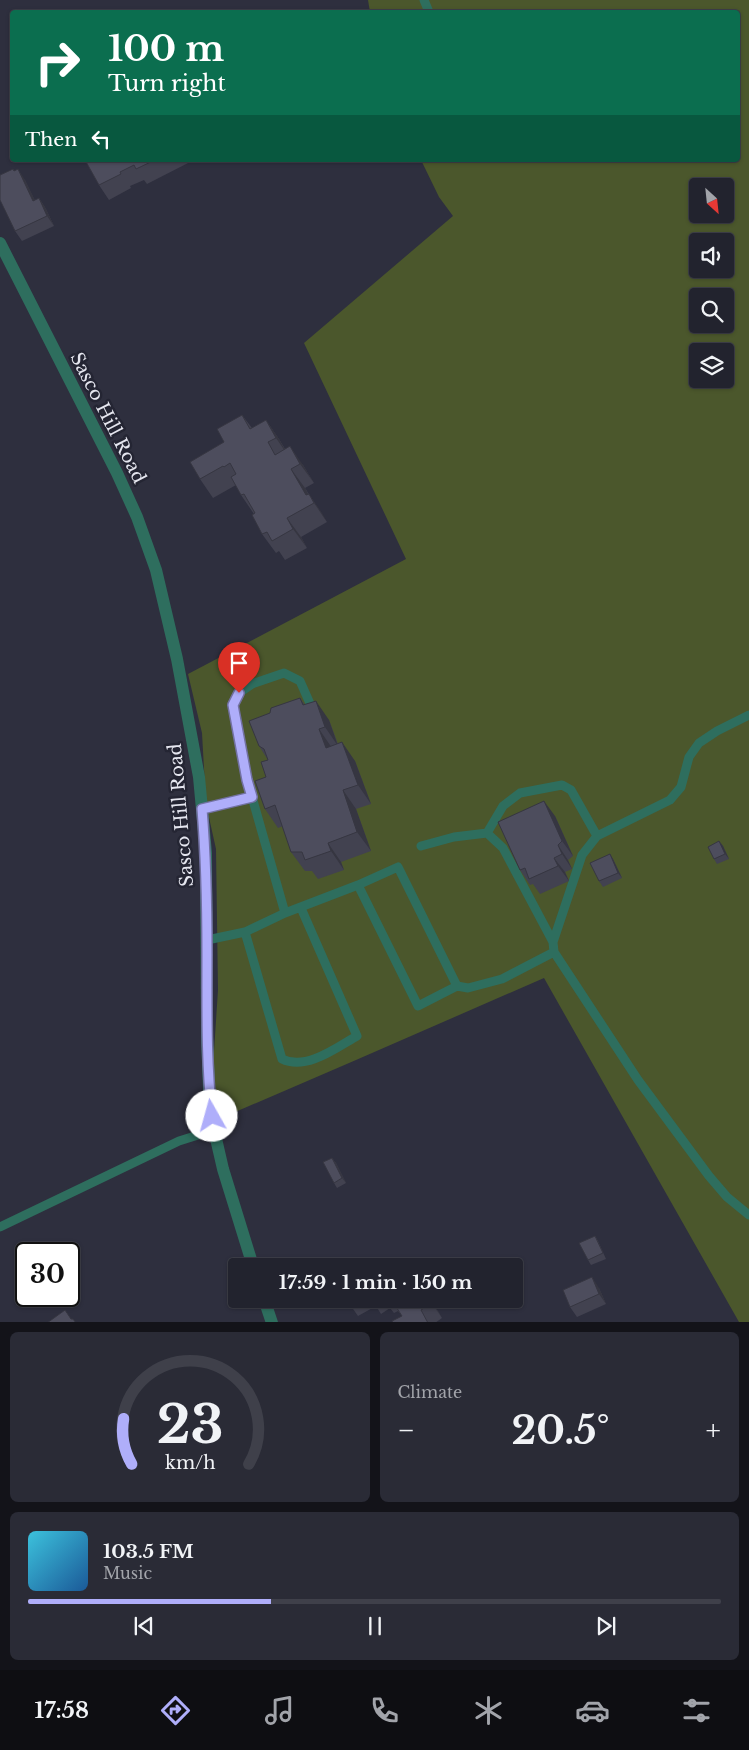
<!DOCTYPE html>
<html lang="en">
<head>
<meta charset="utf-8">
<style>
	body { margin:0; font-family:"Libre Baskerville",serif; background:#2a2b36; color:#f1f3f6; height:100vh; display:flex; flex-direction:column; font-size:19px; white-space:nowrap }
	* { box-sizing:border-box; margin:0 }
	p { font-size:16px; color:#a2a4aa }
	.icon { flex:none; width:28px; height:28px; fill:none; stroke:currentColor; stroke-width:2; stroke-linecap:round; stroke-linejoin:round }
	.map { position:relative; height:1322px; overflow:hidden }
	.side { display:flex; flex-direction:column; gap:10px; padding:10px; background:#131319; flex:1 }
	.side>* { flex:none }
	.guide { position:absolute; left:10px; top:10px; width:730px; height:152px; border-radius:5px; box-shadow:0 1px 4px #0004,0 0 0 1px #3f404a; background:#0b6e4f; color:#fff; overflow:hidden }
	.needle { width:32px; rotate:153deg }
	.buttons { position:absolute; left:689px; top:178px; display:grid; gap:10px }
	.buttons a { display:grid; place-items:center; width:45px; height:45px; border-radius:5px; background:#22232e; box-shadow:0 1px 4px #0004,0 0 0 1px #3f404a; font-size:25px }
	.speed { position:absolute; left:15px; top:1242px; display:flex; gap:10px; font-size:25px; font-weight:700; text-align:center }
	.speed>* { display:grid; place-content:center; width:65px; height:65px; border-radius:50%; background:#22232e; box-shadow:0 1px 4px #0004,0 0 0 1px #3f404a; line-height:1 }
	.speed .limit { border:2px solid #111; border-radius:8px; background:#fff; color:#111 }
	.pin { position:absolute; display:grid; place-items:center; width:42px; height:42px; color:#fff; margin:-51px -21px; border-radius:50% 50% 50% 0; rotate:-45deg; box-shadow:0 0 5px #0007 }
	.pin .icon { rotate:45deg }
	.me { position:absolute; width:55px; margin:-28px; rotate:353deg; stroke-linejoin:round; filter:drop-shadow(0 0 4px #0008) }
	.turn { display:flex; align-items:center; gap:18px; height:105px; padding:0 15px; font-size:22px }
	.turn .icon { width:65px; height:65px; stroke-width:2.5 }
	.turn b { display:block; font-size:35px; line-height:42px }
	.then { display:flex; align-items:center; height:48px; padding:0 15px; background:#0003; gap:10px; font-size:19px }
	.big { font-size:38px; font-weight:700; line-height:1.1 }
	.side .tile { flex:1; display:flex; flex-direction:column; justify-content:center; gap:8px; min-width:0; padding:0 18px; border-radius:8px; background:#2a2b36 }
	.side .dial { align-items:center; gap:0 }
	.dial svg { height:130px; overflow:visible; fill:none; stroke:#3f404a; stroke-width:7; stroke-linecap:round; text-anchor:middle }
	.dial text { fill:#f1f3f6; stroke:none }
	.song { display:flex; align-items:center; gap:15px }
	.cover { width:60px; height:60px; border-radius:8px; background:linear-gradient(135deg,hsl(190 70% 55%),hsl(210 70% 35%)) }
	.played { height:5px; border-radius:2px; background:linear-gradient(90deg,#afaefa 35%,#3f404a 35%) }
	.keys { display:flex; justify-content:space-around; direction:ltr }
	.heat { display:flex; justify-content:space-between; align-items:center; font-size:28px; direction:ltr }
	.side .tiles { flex:1; display:grid; gap:10px; grid-template-columns:1fr 1fr }
	.tile:last-child { grid-column:span 2 }
	.trip { position:absolute; left:228px; top:1258px; width:295px; height:50px; border-radius:5px; background:#22232e; box-shadow:0 1px 4px #0004,0 0 0 1px #3f404a; font-weight:700; line-height:50px; text-align:center }
	.menu { display:flex; height:80px; justify-content:space-around; align-items:center; background:#0e0e12; color:#a2a4aa }
	.menu .icon { width:35px; height:35px }
	.menu .current { color:#afaefa }
	.menu b { font-size:22px; color:#f1f3f6 }
	.map>svg:first-child { display:block }
</style>
</head>
<body>
<div class="map">
<svg width="749" height="1323" viewBox="0 0 749 1323">
	<rect width="100%" height="100%" fill="#2e2f3e"/>
	<path fill="#4b572c" fill-rule="evenodd" d="M368,0H749V1322H739L544,978L356,1060L219,1119L213,1067L218,990L216,849L206,804L202,733L188,674L406,559L304,343L453,216L439,197L421,160H738V12H370ZM698,186H725V214H698ZM698,241H725V269H698ZM698,296H725V324H698ZM698,351H725V379H698Z"/>
	<g fill="none" stroke-linecap="round" stroke-linejoin="round">
		<path stroke="#2e6e5e" stroke-width="9" d="M424,0L429,12
			M749,715L717,731L699,743L689,757L681,787L670,800L597,836L582,855L553,942L554,952L638,1080L709,1176L727,1197L749,1215
			M252,797L285,913
			M202,809L252,797L247,780L233,705L239,693L252,684L284,673L300,681L312,708
			M487,833L503,806L520,793L562,785L571,790L597,836
			M487,833L503,848L553,942
			M421,846L454,837L487,833
			M358,885L418,1006L457,986L468,988L502,979L554,952
			M245,932L282,1059C306,1071 336,1048 357,1036L301,908
			M207,940L245,932L285,913L358,885L398,867L457,986
			M0,1227L179,1141L214,1130"/>
		<path stroke="#2e6e5e" stroke-width="12" d="M0,243L117,473L137,517L156,570L177,659L199,777L206,853L207,1036L209,1089L214,1130L223,1169L253,1266
			M264,1299L272,1323"/>
	</g>
	<path fill="#424250" d="M85,160H190V162L147,184L144,180L130,186L131,188L109,200L99,185Z
		M14,171L25,180L35,201L39,198L46,209L54,226L22,241L15,231Z
		M242,415L252,428L266,420L279,439L285,449L303,465L314,483L305,488L327,522L301,537L307,548L285,560L279,551L276,553L262,534L254,514L241,495L236,485L213,498L200,479Z
		M300,698L305,705L329,720L338,744L355,761L371,804L356,809L371,851L341,862L344,870L318,879L312,871H305L291,852L283,826L278,828L265,809L266,777L268,760L259,746L270,713Z
		M555,816L573,856L568,860L572,869L565,872L569,881L540,894L533,884L530,885L520,870Z
		M719,841L723,846L729,859L717,864L714,859Z
		M610,854L613,859L622,878L603,887L599,881Z
		M332,1158L336,1163L346,1183L337,1188L334,1183Z
		M595,1236L598,1241L606,1259L591,1265L588,1260Z
		M599,1288L606,1304L577,1317L570,1307Z
		M346,1299H432V1301L442,1318L435,1323H393L402,1316L398,1311L394,1313L390,1308L381,1314L376,1306L358,1316Z"/>
	<path fill="#363641" d="M18,169L25,180L41,212L33,201Z
		M39,198L46,209L54,226L47,216Z
		M266,420L279,439L289,457L276,438Z
		M290,446L303,465L314,483L300,464Z
		M291,469L305,488L313,503L306,495Z
		M309,494L322,513L327,522L314,503Z
		M287,518L301,537L307,548L293,529Z
		M316,701L329,720L338,746L325,727Z
		M319,729L332,748H326Z
		M342,742L355,761L371,804L358,785Z
		M343,790L356,809L371,851L357,832Z
		M544,801L555,816L573,856L562,841Z
		M719,841L723,846L729,859L725,854Z
		M328,843L341,862L344,870L331,851Z
		M558,845L568,860L572,869L562,854Z
		M610,854L613,859L622,878L618,873Z
		M554,858L565,872L569,881L558,866Z
		M332,1158L336,1163L346,1183L342,1178Z
		M592,1277L599,1288L606,1304L599,1294Z
		M429,1299H432V1301L442,1318Z"/>
	<path fill="#4d4d5d" stroke="#363641" d="M85,160H155L136,169L134,165L120,172L121,174L99,185Z
		M13,169L14,171L18,169L33,201L39,198L47,216L15,231L0,200V175Z
		M242,415L250,429L266,420L276,438L268,442L275,455L290,446L300,464L291,469L306,495L309,494L314,503L287,518L293,529L272,541L267,532L262,534L252,515L255,513L244,494L241,495L231,477L236,474L230,463L224,467L223,466L200,479L190,462L224,442L217,429Z
		M300,698L303,705L316,701L325,727L319,729L326,748L342,742L358,785L343,790L357,832L328,843L331,851L305,860L302,852H291L275,805L265,809L255,781L266,777L261,762L268,760L264,749L259,746L249,721L270,713L271,708Z
		M544,801L562,841L558,845L562,854L554,858L558,866L529,879L525,868L520,870L498,822Z
		M719,841L725,854L714,859L708,847Z
		M610,854L618,873L599,881L590,863Z
		M332,1158L342,1178L334,1183L323,1162Z
		M595,1236L603,1253L588,1260L579,1243Z
		M392,1261L395,1266H383Z
		M592,1277L599,1294L570,1307L563,1290Z
		M346,1299H353L348,1302Z
		M391,1299H429L431,1304L421,1310L428,1323H393L392,1321L402,1316Z
		M65,1310L71,1319H73L76,1323H47Z"/>
	<g fill="none" stroke-linecap="round" stroke-linejoin="round">
		<g stroke="#7271a2" stroke-width="12">
			<path id="route" d="M212,1116C206,1062 207,1009 207,955C207,906 206,858 202,809L252,797L247,780L233,705L239,693"/>
		</g>
		<use href="#route" stroke="#afaefa" stroke-width="9"/>
	</g>
	<g text-anchor="middle" dominant-baseline="central" stroke-width="5" stroke-linejoin="round" paint-order="stroke">
		<g font-size="18" fill="#e5e6ef" stroke="#242533">
			<text transform="translate(108 418) rotate(63)">Sasco Hill Road</text>
			<text transform="translate(181 815) rotate(-95)">Sasco Hill Road</text>
		</g>
	</g>
</svg>
<div class="buttons">
<a><svg class="needle" viewBox="-14 -14 28 28"><path d="M0-13l5 13h-10z" fill="#e53935"/><path d="M0 13l5-13h-10z" fill="#a2a4aa"/></svg></a>
<a><svg class="icon" aria-label="sound" viewBox="0 0 24 24"><path d="M4 9h4l5-4v14l-5-4H4zM17 9q2 3 0 6"/></svg></a>
<a><svg class="icon" aria-label="search" viewBox="0 0 24 24"><circle cx="10" cy="10" r="6"/><path d="M15 15l6 6"/></svg></a>
<a><svg class="icon" aria-label="layers" viewBox="0 0 24 24"><path d="M12 4l9 5-9 5-9-5zM3 14l9 5 9-5"/></svg></a>
</div>
<div class="speed"><div class="limit">30</div></div>
<div class="pin" style="left:239px;top:693px;background:#d93025"><svg class="icon" aria-label="arrive" viewBox="0 0 24 24"><path d="M6 21V4h12l-3 4 3 4H6"/></svg></div>
<svg class="me" style="left:212px;top:1116px" viewBox="-20 -20 40 40"><circle r="19" fill="#fff"/><path d="M0-13L10 11 0 6-10 11z" fill="#afaefa"/></svg>
<div class="trip">17:59 · 1 min · 150 m</div>
<div class="guide">
<div class="turn"><svg class="icon" aria-label="right" viewBox="0 0 24 24"><path d="M7 20v-9h11M14 6l5 5-5 5"/></svg><div><b>100 m</b>Turn right</div></div>
<div class="then">Then<svg class="icon" aria-label="left" viewBox="0 0 24 24"><path d="M17 20v-9H6M10 6l-5 5 5 5"/></svg></div>
</div>
</div>
<section class="side">
<div class="tiles">
<div class="tile dial"><svg viewBox="0 0 100 80">
<path d="M14 69A42 42 0 1 1 86 69"/>
<path d="M14 69A42 42 0 0 1 9 41" stroke="#afaefa"/>
<text x="50" y="56" font-size="32" font-weight="700">23</text>
<text x="50" y="72" font-size="11">km/h</text>
</svg></div>
<div class="tile"><p>Climate</p>
<div class="heat"><a>−</a><b class="big">20.5°</b><a>+</a></div>
</div>
<div class="tile">
<div class="song"><i class="cover"></i><div><b>103.5 FM</b><p>Music</p></div></div>
<div class="played"></div>
<div class="keys"><svg class="icon" aria-label="previous" viewBox="0 0 24 24"><path d="M18 5L8 12l10 7zM5 5v14"/></svg><svg class="icon" aria-label="pause" viewBox="0 0 24 24"><path d="M8 5v14M16 5v14"/></svg><svg class="icon" aria-label="next" viewBox="0 0 24 24"><path d="M6 5l10 7-10 7zM19 5v14"/></svg></div>
</div>
</div>
</section>
<nav class="menu">
<b>17:58</b>
<svg class="icon current" aria-label="directions" viewBox="0 0 24 24"><path d="M12 3l9 9-9 9-9-9zM9 14v-3h6M13 9l2 2-2 2"/></svg>
<svg class="icon" aria-label="music" viewBox="0 0 24 24"><path d="M9 18V5l10-2v13"/><circle cx="6" cy="18" r="3"/><circle cx="16" cy="16" r="3"/></svg>
<svg class="icon" aria-label="phone" viewBox="0 0 24 24"><path d="M5 4h4l2 5-3 2q2 4 5 5l2-3 5 2v4C11 20 4 13 5 4z"/></svg>
<svg class="icon" aria-label="climate" viewBox="0 0 24 24"><path d="M12 3v18M4 7l16 10M4 17L20 7"/></svg>
<svg class="icon" aria-label="car" viewBox="0 0 24 24"><path d="M5 17H2v-5l4-1 3-4h7l3 4 3 1v5h-3M9 17h6M6 11h13"/><circle cx="7" cy="17" r="2"/><circle cx="17" cy="17" r="2"/></svg>
<svg class="icon" aria-label="filters" viewBox="0 0 24 24"><path d="M4 7h16M4 17h16"/><circle cx="9" cy="7" r="2"/><circle cx="15" cy="17" r="2"/></svg>
</nav>
</body>
</html>
